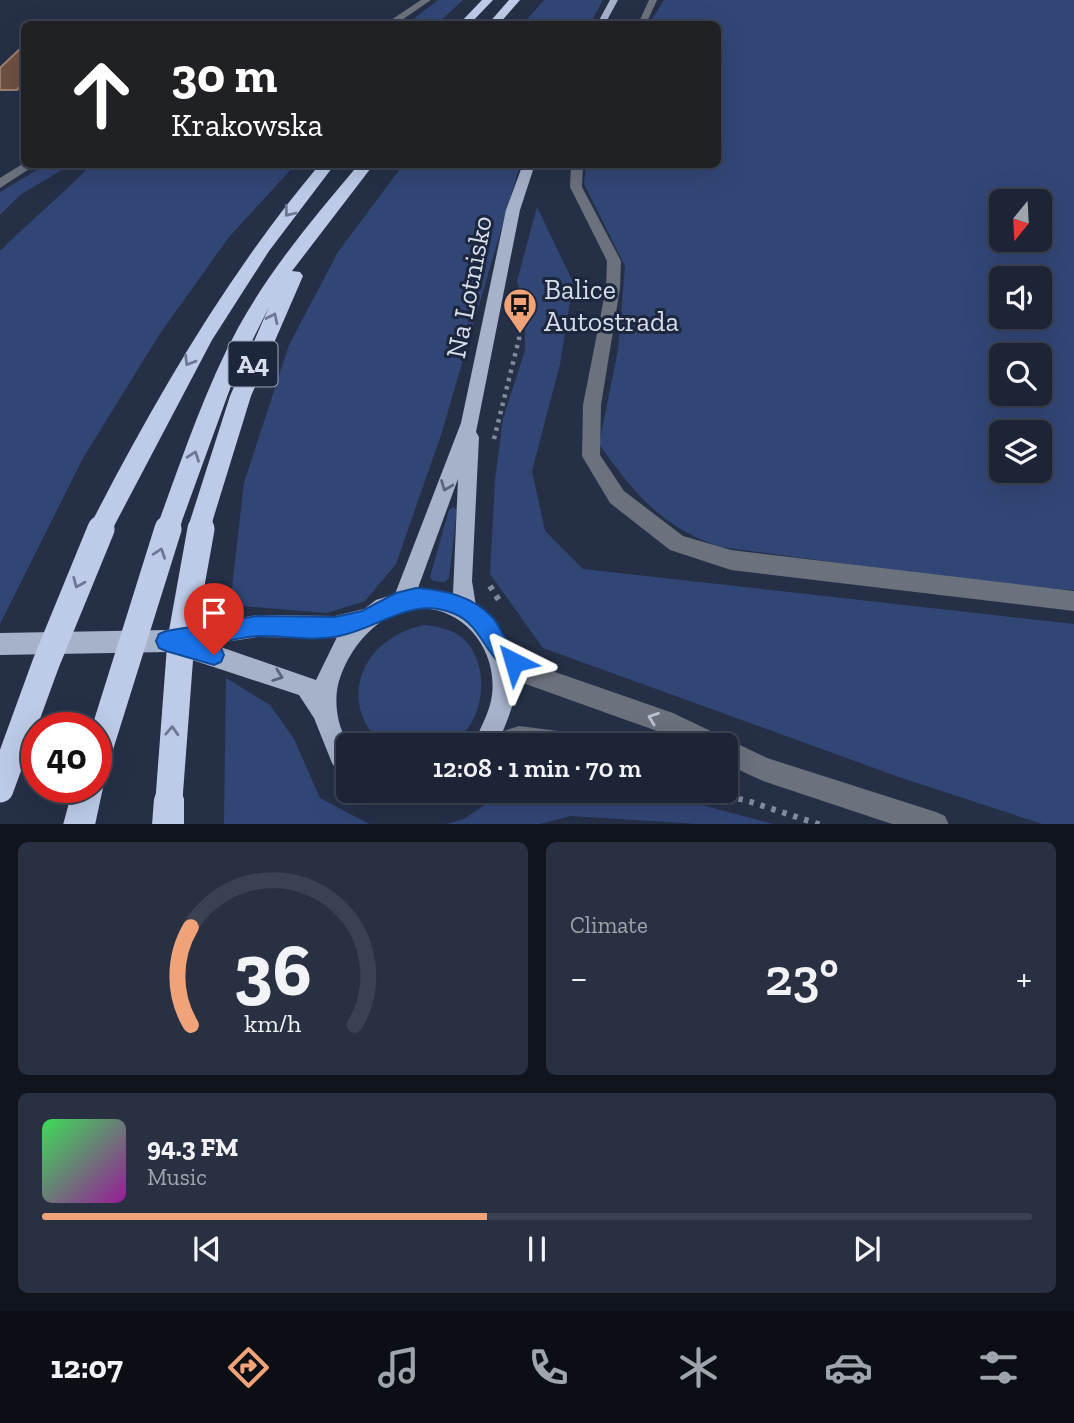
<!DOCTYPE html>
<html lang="en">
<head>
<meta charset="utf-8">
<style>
	body { margin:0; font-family:"Zilla Slab",serif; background:#293041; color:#f1f3f6; height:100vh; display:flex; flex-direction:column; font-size:26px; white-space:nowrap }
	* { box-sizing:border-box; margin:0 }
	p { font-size:23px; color:#a0a4ad }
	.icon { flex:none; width:38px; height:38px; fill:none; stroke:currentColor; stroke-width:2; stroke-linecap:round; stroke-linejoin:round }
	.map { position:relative; height:824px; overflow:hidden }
	.panel { display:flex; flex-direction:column; gap:18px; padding:18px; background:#0f141d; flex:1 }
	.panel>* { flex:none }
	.top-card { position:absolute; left:21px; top:21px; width:700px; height:147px; border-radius:10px; box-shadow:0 7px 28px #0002,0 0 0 2px #3a4150; background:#202124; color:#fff; overflow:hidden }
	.needle { width:46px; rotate:198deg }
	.buttons { position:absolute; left:989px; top:189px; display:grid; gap:14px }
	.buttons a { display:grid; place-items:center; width:63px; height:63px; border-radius:10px; background:#1c2435; box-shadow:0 7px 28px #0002,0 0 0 2px #3a4150; font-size:35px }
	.speed { position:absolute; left:21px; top:712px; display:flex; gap:14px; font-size:35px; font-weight:700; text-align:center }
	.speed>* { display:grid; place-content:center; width:91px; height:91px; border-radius:50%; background:#1c2435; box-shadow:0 7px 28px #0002,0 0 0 2px #3a4150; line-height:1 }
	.speed .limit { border:10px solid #d22; background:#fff; color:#111 }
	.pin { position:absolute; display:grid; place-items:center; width:60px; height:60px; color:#fff; margin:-72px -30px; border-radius:50% 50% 50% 0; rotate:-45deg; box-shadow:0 0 7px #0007 }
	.pin .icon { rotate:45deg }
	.me { position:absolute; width:77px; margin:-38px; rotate:320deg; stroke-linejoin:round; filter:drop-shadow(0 0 5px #0008) }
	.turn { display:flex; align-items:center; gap:24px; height:147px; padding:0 35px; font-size:32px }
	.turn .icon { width:91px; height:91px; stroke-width:2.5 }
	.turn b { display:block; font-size:49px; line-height:60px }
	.big { font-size:52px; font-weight:600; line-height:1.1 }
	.panel .widget { flex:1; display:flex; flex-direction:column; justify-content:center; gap:10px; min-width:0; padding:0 24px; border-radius:10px; background:#293041 }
	.panel .dial { align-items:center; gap:0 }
	.dial svg { height:182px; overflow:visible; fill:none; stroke:#3a4150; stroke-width:7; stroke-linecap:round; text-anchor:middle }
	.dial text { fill:#f1f3f6; stroke:none }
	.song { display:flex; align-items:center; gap:21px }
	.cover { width:84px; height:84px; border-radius:10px; background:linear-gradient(135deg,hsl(130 70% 55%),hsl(300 70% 35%)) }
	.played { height:7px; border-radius:4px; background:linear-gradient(90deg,#f0a279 45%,#3a4150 45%) }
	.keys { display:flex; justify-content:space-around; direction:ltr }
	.heat { display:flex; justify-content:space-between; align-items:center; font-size:38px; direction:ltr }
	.panel .tiles { flex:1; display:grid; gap:18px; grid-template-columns:1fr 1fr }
	.widget:last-child { grid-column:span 2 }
	.trip { position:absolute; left:336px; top:733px; width:402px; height:70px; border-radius:10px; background:#1c2435; box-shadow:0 7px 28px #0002,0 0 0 2px #3a4150; font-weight:600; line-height:70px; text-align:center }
	.tabs { display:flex; height:112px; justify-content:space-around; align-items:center; background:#0b0e15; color:#a0a4ad }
	.tabs .icon { width:49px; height:49px }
	.tabs .current { color:#f0a279 }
	.tabs b { font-size:32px; color:#f1f3f6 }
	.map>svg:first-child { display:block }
</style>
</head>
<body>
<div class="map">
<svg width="1074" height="825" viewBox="0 0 1074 825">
	<rect width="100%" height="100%" fill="#253047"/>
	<path fill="#324676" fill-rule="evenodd" d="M438,0H463L437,24H407Z
		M544,0H603L590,24H523Z
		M664,0H1074V590L1006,585L720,547C660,526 634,493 599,444L618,350L625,266L584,184L586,165L718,164V24H649ZM1001,201H1040V240H1001ZM1001,278H1040V317H1001ZM1001,355H1040V394H1001ZM1001,432H1040V471H1001Z
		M47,164L70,165L20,195L0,215V192Z
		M91,165H295L229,237L161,332L83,458L0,624V251C30,221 62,195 91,165Z
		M403,165H520L441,435L396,564L365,601L327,613L230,605L244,483L289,345L338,252Z
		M537,207L573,282L560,364L532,471L545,531L583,569L1074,624V824H1042L899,777L543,648L490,574L495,480L503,419L525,350V314L517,281Z
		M453,507L457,510L449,578L445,582L433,581L430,577L449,510Z
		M425,625C438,627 451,629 461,637C493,662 486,729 447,745C434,750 397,746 382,745C334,699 365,636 425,625Z
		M226,678L270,705L294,739L320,798L369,824H224Z
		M505,791H649L773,824H698L571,816L539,824H446L464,819Z"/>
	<path fill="#6d5142" stroke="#9c7e6e" stroke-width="2" d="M24,45V82L17,90H0V68Z"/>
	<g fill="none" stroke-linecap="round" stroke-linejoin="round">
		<path stroke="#828b9e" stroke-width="4.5" stroke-dasharray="3.5 5" stroke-linecap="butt" d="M494,439L519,339L520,305"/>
		<path stroke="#828b9e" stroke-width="6" stroke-dasharray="4.5 7" stroke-linecap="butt" d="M490,586L502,605
			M693,791L745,800L821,825"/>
		<path fill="#6b717d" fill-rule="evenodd" d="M421,0H431L396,24H385Z
			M649,0H657L646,24H638Z
			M24,163L37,164L0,188V178Z
			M571,164H583L582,187L621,261L620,288L601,405L600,455L624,491L683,536L731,550L1074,591V611L731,570L670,550L610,503L582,456L583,405L606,288L607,261L570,187Z
			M501,639L509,642L535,665L673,713L767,758L936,812L945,816L949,825H895L763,781L726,764V746H688L668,735L520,682L493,658L490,650L493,642Z
			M519,726L582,734L591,737L594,746H482L485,737Z"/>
		<path fill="#a6b1ca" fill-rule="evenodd" d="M610,0H618L605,24H597Z
			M523,164H535L520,210L476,432L479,437L472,581L476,606C504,624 522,664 514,698C511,714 503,730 497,746H473C479,730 490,712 492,695C499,638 444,588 389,617C366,629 348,654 340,678C334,694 336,716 342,731C343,736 348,741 349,745C351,752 348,768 348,776L339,773L332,763L314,718L299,695L168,652L0,655V633L166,630L257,615L335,616L364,609L376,600L395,594L461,423L506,210ZM458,479L453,594L418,588ZM257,637L335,638L337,637L316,680L212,644Z"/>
		<path fill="#bdcbe8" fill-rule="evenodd" d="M482,0H493L470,24H459Z
			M509,0H520L499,24H488Z
			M320,164H335L269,251L212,340L113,528L105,531L97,528L93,520L97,512C161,389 230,271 320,164Z
			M359,164H374L292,271L300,272L303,276L251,396L210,529L202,532L194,529L190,521L230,396L269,307L235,375L179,529L171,532L163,529L159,521C183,456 205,389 238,328C271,268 315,216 359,164Z
			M96,776L103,788L95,825H63L73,788H96Z
			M169,784L180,788L184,799V825H152L154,799L158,788Z"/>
		<path stroke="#bdcbe8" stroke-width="21" d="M100,531L105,520
			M168,531L171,521
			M200,531L202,521"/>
		<path stroke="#bdcbe8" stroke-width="27" d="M96,759L168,529
			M0,789L46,663L101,529
			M169,799L181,640L201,529"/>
	</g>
	<defs><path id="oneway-chevron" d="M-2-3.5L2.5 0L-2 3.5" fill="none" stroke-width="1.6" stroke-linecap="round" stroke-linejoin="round" transform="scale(1.75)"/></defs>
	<g stroke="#6c7892">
		<use href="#oneway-chevron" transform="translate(289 212) rotate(128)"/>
		<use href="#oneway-chevron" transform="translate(273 318) rotate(-64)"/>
		<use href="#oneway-chevron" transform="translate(189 361) rotate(121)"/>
		<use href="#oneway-chevron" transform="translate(194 456) rotate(-70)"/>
		<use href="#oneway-chevron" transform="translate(160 553) rotate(-71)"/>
		<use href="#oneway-chevron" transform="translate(78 583) rotate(113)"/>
		<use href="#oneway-chevron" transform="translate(172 731) rotate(-87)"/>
	</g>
	<g stroke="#5a657c">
		<use href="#oneway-chevron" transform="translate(446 486) rotate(111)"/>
		<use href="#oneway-chevron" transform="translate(278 676) rotate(20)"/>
	</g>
	<use stroke="#bbc2d0" href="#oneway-chevron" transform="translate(653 718) rotate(-160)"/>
	<path fill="#1a73e8" stroke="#114b97" stroke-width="2" d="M416,588C445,590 472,596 492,617C499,624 501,634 507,641C513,649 521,653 525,662L522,669L514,673C486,661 483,626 455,614C412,595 380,628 339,636C313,642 284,635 259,636C243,637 226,641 211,644L221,648L224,655L221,662L214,665L166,651L159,648L156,641L159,634L166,631L257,616L335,617L362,611L396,593Z"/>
	<defs>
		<g id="bus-pin" transform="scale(1.75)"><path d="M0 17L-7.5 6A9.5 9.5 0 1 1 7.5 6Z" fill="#f0a279" stroke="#1c263c"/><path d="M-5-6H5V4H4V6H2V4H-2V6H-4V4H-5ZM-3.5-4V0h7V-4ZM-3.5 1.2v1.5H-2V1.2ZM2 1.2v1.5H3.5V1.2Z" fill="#111"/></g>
	</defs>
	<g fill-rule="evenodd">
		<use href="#bus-pin" x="520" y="305"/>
	</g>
	<g text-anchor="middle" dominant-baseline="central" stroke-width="6" stroke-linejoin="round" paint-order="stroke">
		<rect fill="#1c263c" stroke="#9ea6b7" stroke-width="2" x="228.5" y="341.5" width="49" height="45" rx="5"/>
		<g font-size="26" font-weight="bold" fill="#d6ddec">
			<text x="253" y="364">A4</text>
		</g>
		<g font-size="28" fill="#d6ddec" stroke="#1c263c">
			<text transform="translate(469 287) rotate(-79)">Na Lotnisko</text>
		</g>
		<g font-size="28" fill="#d6ddec" stroke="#1c263c" text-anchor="start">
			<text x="544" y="289">Balice<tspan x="544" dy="32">Autostrada</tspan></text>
		</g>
	</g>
</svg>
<div class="buttons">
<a><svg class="needle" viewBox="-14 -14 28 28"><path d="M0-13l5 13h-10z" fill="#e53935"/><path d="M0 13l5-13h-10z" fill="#a0a4ad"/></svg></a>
<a><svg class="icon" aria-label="sound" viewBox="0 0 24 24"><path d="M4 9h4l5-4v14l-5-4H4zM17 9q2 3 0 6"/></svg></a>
<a><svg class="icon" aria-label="search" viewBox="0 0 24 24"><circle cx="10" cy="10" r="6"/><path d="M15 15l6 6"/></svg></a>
<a><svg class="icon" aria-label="layers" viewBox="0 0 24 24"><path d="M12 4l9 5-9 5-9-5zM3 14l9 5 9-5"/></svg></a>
</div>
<div class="speed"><div class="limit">40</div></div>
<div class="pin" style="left:214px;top:655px;background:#d93025"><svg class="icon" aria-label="arrive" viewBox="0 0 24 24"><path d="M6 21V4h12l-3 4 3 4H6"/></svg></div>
<svg class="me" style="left:514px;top:662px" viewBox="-20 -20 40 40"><path d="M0-17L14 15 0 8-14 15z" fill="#1a73e8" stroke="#fff" stroke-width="4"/></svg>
<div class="trip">12:08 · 1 min · 70 m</div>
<div class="top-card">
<div class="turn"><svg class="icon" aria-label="ahead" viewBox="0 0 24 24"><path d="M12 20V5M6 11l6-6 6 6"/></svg><div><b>30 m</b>Krakowska</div></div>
</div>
</div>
<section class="panel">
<div class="tiles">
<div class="widget dial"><svg viewBox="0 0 100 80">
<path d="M14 69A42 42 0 1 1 86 69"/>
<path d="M14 69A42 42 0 0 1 14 26" stroke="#f0a279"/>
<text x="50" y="56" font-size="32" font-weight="700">36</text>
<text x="50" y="72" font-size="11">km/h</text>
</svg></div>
<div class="widget"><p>Climate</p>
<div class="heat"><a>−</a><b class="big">23°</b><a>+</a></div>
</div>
<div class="widget">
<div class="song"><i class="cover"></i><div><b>94.3 FM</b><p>Music</p></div></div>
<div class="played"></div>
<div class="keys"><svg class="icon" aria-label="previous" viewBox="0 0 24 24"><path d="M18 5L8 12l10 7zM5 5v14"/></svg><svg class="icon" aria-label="pause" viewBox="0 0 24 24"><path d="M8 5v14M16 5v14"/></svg><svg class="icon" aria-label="next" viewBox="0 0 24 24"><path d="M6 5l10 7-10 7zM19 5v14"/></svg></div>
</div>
</div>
</section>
<nav class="tabs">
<b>12:07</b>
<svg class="icon current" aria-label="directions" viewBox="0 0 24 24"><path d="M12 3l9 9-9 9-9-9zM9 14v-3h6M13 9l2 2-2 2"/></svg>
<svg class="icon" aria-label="music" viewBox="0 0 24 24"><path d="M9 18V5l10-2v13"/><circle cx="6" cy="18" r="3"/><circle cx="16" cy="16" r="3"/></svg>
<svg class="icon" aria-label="phone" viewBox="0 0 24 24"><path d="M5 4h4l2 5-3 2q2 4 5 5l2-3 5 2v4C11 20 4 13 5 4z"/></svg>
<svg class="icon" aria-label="climate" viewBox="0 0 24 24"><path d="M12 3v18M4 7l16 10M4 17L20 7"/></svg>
<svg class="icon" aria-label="car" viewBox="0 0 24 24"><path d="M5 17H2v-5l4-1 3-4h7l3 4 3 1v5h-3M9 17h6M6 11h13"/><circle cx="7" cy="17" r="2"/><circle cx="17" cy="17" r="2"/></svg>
<svg class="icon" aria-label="filters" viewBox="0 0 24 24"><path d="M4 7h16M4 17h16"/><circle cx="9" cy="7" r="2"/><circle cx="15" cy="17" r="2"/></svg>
</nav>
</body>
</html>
